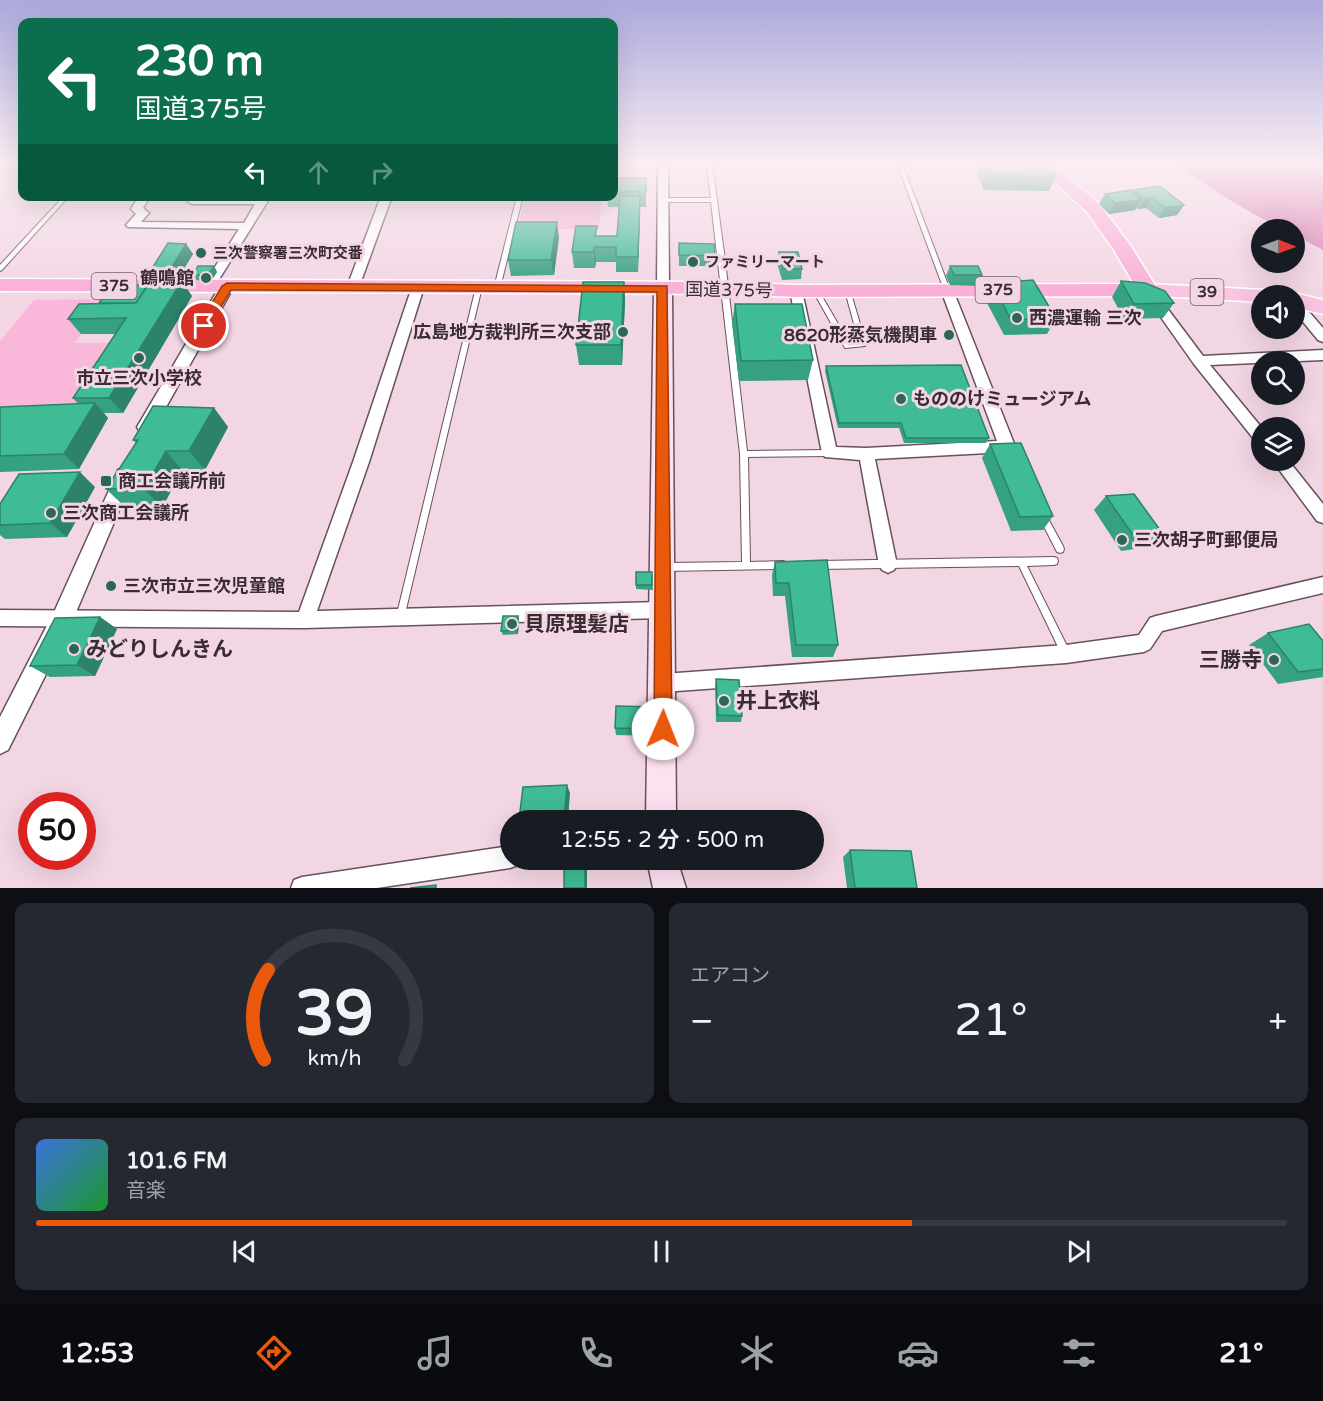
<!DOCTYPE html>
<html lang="ja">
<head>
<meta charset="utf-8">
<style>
	body { margin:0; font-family:"Varela Round","Noto Sans JP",sans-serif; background:#242831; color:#f1f3f6; height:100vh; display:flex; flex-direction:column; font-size:22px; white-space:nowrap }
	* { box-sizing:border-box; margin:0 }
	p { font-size:20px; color:#9ea1a6 }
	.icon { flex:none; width:33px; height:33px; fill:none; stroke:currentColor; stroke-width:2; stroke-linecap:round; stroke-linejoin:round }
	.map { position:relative; height:888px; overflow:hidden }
	.sheet { display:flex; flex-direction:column; gap:15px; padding:15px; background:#0d0f14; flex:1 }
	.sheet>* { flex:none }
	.banner { position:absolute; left:18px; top:18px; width:600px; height:183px; border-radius:12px; box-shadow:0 6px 24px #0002; background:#0b6e4f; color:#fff; overflow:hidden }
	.needle { width:39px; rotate:91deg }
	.controls { position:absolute; left:1251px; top:219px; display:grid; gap:12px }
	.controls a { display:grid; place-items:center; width:54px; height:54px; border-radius:50%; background:#171b24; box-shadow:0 6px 24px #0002; font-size:30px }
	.speed { position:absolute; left:18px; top:792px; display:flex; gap:12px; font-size:30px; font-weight:700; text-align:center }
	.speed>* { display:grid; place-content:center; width:78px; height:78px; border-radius:50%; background:#171b24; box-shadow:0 6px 24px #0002; line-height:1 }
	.speed .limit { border:9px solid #d22; background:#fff; color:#111 }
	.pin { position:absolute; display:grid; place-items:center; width:51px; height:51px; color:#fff; margin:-26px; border:3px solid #fff; border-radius:50%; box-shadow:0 2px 6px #0007 }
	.me { position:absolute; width:66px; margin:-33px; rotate:1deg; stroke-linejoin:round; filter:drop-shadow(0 0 4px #0008) }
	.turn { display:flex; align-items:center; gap:21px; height:126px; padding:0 18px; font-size:27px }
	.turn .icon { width:78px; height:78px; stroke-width:2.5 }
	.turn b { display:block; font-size:42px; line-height:51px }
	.lanes { display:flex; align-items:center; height:57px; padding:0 18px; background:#0003; justify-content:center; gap:30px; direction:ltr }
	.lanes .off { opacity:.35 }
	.big { font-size:45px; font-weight:600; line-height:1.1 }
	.sheet .tile { flex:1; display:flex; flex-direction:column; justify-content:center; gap:9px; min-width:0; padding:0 21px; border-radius:12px; background:#242831 }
	.sheet .dial { align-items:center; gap:0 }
	.dial svg { height:156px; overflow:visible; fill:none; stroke:#363941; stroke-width:7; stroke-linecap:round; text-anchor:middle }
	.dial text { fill:#f1f3f6; stroke:none }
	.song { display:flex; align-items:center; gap:18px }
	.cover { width:72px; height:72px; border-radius:9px; background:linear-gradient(135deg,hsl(220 70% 55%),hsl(130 70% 35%)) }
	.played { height:6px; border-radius:3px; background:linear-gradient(90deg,#ea580c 70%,#363941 70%) }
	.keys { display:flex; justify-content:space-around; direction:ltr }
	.heat { display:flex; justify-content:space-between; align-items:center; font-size:33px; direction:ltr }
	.sheet .tiles { flex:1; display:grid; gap:15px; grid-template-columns:1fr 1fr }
	.tile:last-child { grid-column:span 2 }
	.trip { position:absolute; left:500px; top:810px; width:324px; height:60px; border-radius:30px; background:#171b24; box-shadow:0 6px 24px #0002; font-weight:600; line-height:60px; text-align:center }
	.menu { display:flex; height:96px; justify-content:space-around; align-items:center; background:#090b0e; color:#9ea1a6 }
	.menu .icon { width:42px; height:42px }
	.menu .selected { color:#ea580c }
	.menu b { font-size:27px; color:#f1f3f6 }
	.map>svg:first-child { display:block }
</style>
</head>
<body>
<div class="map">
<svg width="1323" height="888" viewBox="0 0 1323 888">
	<rect width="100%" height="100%" fill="#f3d6e4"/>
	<path fill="#f9b7d9" d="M525,197H602L599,229H518Z
		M106,299L75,343H129L76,423H0V341L34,300Z"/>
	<path fill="#dc85b4" d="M1172,163H1323V250L1295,235L1294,230C1271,230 1197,178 1172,163Z"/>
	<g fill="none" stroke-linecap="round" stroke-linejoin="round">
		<g stroke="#68505d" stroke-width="2">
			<path id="service" d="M706,163H712L725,260L747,451L830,450L833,451L834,453L833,455L830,456L748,457L750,562L783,561L786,562L787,565L786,568L783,569L666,571L663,570L662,567L663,564L666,563L742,562L740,454L711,202H664L661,200L664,198H711Z
				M897,163H902L950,290L949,291H945L944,290Z
				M64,196H69L2,270L0,271V265Z
				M517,196H523L500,288L497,290L494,288Z
				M479,285L482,287L404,618L403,621L400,622L397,621L396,618L476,287Z
				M816,289L819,291L849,343L859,342L845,291L848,289L850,290L866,344L865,346L845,348L813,291Z
				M1042,512L1045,513L1063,546L1064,549L1063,552L1060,553L1057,552L1038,515L1039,513Z
				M1054,557L1057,558L1058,561L1057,564L1054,565L1027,566L1070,652L1068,655L1065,656L1062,655L1019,566L819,569L816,568L815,565L816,562L819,561Z"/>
		</g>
		<g stroke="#68505d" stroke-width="3">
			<path id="minor" d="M658,163H668L669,288L663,292L657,288Z
				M139,196H150L143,208L149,213L141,222L244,223L255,204H192L187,201L189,196H271L213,289L209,290L203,286L239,229L128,227L126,225L136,214L131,209Z
				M381,196H392L359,287L357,290H349L347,287Z
				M418,283L424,287L369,462L317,611L661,602L667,604L670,610L667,616L661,618L305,628L0,626V610L299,612L353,462L412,287Z
				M947,286L953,290L1015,446L1012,450L1007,452L875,459L897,565L894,570L888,573L882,570L879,565L860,460L825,457L822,453L790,291L796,287L802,291L836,447L866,448L997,441L941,290Z
				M1154,295L1158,296L1203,356L1323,350V360L1210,365L1262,428V445L1257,443L1194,364L1148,299Z
				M1294,298L1298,299L1323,328V342L1318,340L1294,311Z
				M1272,460H1288L1323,504V523L1317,521Z
				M1323,577V593L1162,631L1150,649L1144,652L1066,663L663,692L656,690L653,683L656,676L663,674L1066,645L1139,635L1150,618L1156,616Z
				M510,846V860H520L518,865L510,868L377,888H291L294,880L302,877Z"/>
		</g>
		<g stroke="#68505d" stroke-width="3">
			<path id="tertiary" d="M227,281L234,286L152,432L146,434L140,432L137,427L140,422L220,286Z
				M125,468L132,470L134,475L71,624L8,750L0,754V717L55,610L116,475L118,470Z"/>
		</g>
		<g stroke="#68505d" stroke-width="3">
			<path id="secondary" d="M663,282L669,284L672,288L676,820H646L654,288L657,284Z
				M647,860H677L686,888H653Z"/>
		</g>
		<g stroke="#fff" stroke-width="3">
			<path id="primary" d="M1148,284L1265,290L1272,291L1275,296H1262V302L1141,295L1138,290L1141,285Z
				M1294,293L1323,300V314L1294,307V296H1287Z"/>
		</g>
		<g stroke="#fff" stroke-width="3">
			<path id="trunk" d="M1034,163H1052L1099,204L1130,245L1158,290L1155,295L1148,296L796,297L724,294L0,291V279L724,282L796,285L1134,284L1114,250L1087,212Z"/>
		</g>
		<use href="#service" fill="#fff" fill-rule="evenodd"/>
		<use href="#minor" fill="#fff" fill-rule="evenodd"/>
		<use href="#tertiary" fill="#fff" fill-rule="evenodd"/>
		<use href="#secondary" fill="#fde1f0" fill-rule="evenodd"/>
		<use href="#primary" fill="#fbc4e2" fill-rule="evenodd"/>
		<use href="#trunk" fill="#fab0d8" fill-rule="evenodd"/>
	</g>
	<path fill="#36a181" d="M980,163H1049L1056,176L1049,191L984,190L977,173Z
		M614,178H646V207H640L638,272H616V262H596L595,268H574L572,252L597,236H617L619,207H608L607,196H614Z
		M1134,190L1184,205L1177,215L1159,218L1146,208L1139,209L1137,208L1135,210L1109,214L1099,204L1105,194L1133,192Z
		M559,237L554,275L511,276L508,260Z
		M679,243L715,256L714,266H679Z
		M186,244L193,254L177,280H158L151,270Z
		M779,252L802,269L801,279L782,280L777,263Z
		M214,266L217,272L211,281L195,280L192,275Z
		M950,266L982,275L978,286L950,285L946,276Z
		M1121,281L1174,303L1163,318L1124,319L1112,297Z
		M624,282L625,302L622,365H579L576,345Z
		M1007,282L1056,318L1047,334L1004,335L987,303L994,287H1004Z
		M192,296L123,413H104L108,418L79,469L0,472V407L78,404L73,398L116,334H81L68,319L100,304Z
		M735,304L813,360L808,380L739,381L732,324Z
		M826,366L989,438L986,443H904L899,428H838L825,371Z
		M214,408L228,427L205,470H182L162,508H126L106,489L136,443L133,440Z
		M990,444L1053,516L1043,530L1011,531L982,458Z
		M95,487L67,537L5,539L0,535V504Z
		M1106,496L1163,534L1149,547L1121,551L1094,510Z
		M775,562L838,645L833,657H792L785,596H773L772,575Z
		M636,572H652L653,590L636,589Z
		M518,616L519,620L518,634L503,635L501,631Z
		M100,617L117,629L95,676L50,677L30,666Z
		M1268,633L1323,641V677L1278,684L1249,645Z
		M716,679L742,716L741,722H716L715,687Z
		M656,707L655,736L616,735L615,728Z
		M850,850L917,888H847L843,857Z"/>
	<path fill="#2c8369" d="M640,196V212L638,272V257Z
		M1152,198L1146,208L1139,209L1145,199Z
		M1141,200L1135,210L1109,214L1115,203Z
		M1184,205L1177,215L1159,218L1165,208Z
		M557,222L559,237L554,275L551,260Z
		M186,244L193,254L177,280L170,270Z
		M594,247L596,262L595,268L594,252Z
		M214,266L217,272L211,281L208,275Z
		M182,281L192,296L123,413L109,398Z
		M624,282L625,302L622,365L621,345Z
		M95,403L108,418L79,469L64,454Z
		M214,408L228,427L205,470L189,451Z
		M166,451L182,470L162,508L144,489Z
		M80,472L95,487L67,537L50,523Z
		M518,616L519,620L518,634L516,630Z
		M100,617L117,629L95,676L77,665Z
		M567,785L570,793L568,820H564Z
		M585,862L587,866V888H585Z"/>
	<path fill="#3fbb96" stroke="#2c8369" stroke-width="1.5" d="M985,163H1049L1056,176L990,175Z
		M614,178H646V192H614Z
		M1160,186L1184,205L1165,208L1152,198L1145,199L1134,190Z
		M1131,190L1141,200L1115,203L1105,194Z
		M620,196H640L638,257H616V247H594V252H572L576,226H597L595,236H617Z
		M516,222H557L551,260H508Z
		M168,243L186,244L170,270H151Z
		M679,243L714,244L715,256L679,255Z
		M779,252H798L802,269H783Z
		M198,266H214L208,275H192Z
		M950,266H978L982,275H954Z
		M1033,280L1056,318L1011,320L994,287H1010L1007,282Z
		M150,281H182L109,398H73L126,318L68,319L79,304L136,303Z
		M1121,281L1145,283L1165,291L1174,303L1134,304Z
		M583,282H624L621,345H576Z
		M113,285H148L136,303H99Z
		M735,304H802L813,360L741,361Z
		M961,365L989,438H906L901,423H839L826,366Z
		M95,403L64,454L0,456V407Z
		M153,406L214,408L189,451H166L144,489H106L138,440H133Z
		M1021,443L1053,516L1020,517L990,444Z
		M80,472L50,523L0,525V504L19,474Z
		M1134,494L1163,534L1135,538L1106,496Z
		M827,560L838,645H796L789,583H776L775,562Z
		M636,572H652V585H636Z
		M503,616H518L516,630L501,631Z
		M100,617L77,665L30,666L55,618Z
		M1309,624L1323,641V669L1298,672L1268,633Z
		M716,679L739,680L742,716L718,715Z
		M616,706L656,707L655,729L615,728Z
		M567,785L564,820H519L523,787Z
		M850,850L911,851L917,888H855Z
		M585,862V888H564V863Z
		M436,885V888H410Z"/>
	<linearGradient id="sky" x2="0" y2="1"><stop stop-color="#aba9db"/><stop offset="0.57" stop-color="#faedf3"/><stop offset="1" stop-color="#faedf3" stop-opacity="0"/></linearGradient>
	<rect width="1323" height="288" fill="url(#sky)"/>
	<path fill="#ea580c" stroke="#983908" stroke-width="1.5" d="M227,283L667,286L672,729L669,736L663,738L656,736L654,729L657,292L231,290L208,328H200L198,326L222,286Z"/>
	<g fill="#2a6854" stroke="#f3d6e4" stroke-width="2">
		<circle cx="201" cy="253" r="6"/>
		<circle cx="693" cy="262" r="6"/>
		<circle cx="206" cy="278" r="6"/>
		<circle cx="1017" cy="318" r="6"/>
		<circle cx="623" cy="332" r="6"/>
		<circle cx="949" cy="335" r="6"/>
		<circle cx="139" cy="358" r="6"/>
		<circle cx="901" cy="399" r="6"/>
		<rect x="100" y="475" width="12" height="12" rx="3"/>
		<circle cx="51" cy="513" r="6"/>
		<circle cx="1122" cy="540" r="6"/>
		<circle cx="111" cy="586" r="6"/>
		<circle cx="512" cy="624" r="6"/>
		<circle cx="74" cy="649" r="6"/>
		<circle cx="1274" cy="660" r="6"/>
		<circle cx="724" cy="701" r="6"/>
	</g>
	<g text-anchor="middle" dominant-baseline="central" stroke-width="6" stroke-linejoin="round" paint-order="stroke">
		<g font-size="15" font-weight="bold" fill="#392d33" stroke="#f3d6e4" text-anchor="start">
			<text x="213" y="253">三次警察署三次町交番</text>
			<text x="705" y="262">ファミリーマート</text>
		</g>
		<g fill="#f3d6e4" stroke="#716068" stroke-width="1.5">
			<rect x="91.5" y="273" width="45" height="26" rx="4.5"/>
			<rect x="975.5" y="277" width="45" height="26" rx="4.5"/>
			<rect x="1190.5" y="279" width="33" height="26" rx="4.5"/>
		</g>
		<g font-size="16" font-weight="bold" fill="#392d33">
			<text x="114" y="286">375</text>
			<text x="998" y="290">375</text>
			<text x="1207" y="292">39</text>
		</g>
		<g font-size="18" font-weight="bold" fill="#392d33" stroke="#f3d6e4" text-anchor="start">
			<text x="194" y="278" text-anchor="end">鶴鳴館</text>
			<text x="1029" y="318">西濃運輸 三次</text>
			<text x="611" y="332" text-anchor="end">広島地方裁判所三次支部</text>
			<text x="937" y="335" text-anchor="end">8620形蒸気機関車</text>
			<text x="139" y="378" text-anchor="middle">市立三次小学校</text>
			<text x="913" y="399">もののけミュージアム</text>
			<text x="118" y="481">商工会議所前</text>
			<text x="63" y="513">三次商工会議所</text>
			<text x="1134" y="540">三次胡子町郵便局</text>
			<text x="123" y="586">三次市立三次児童館</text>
		</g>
		<g font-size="18" fill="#392d33" stroke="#f3d6e4">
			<text transform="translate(729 290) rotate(1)">国道375号</text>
		</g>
		<g font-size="21" font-weight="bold" fill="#392d33" stroke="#f3d6e4" text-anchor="start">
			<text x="524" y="624">貝原理髪店</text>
			<text x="86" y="649">みどりしんきん</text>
			<text x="1262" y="660" text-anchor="end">三勝寺</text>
			<text x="736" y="701">井上衣料</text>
		</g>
	</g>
</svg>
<div class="controls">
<a><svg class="needle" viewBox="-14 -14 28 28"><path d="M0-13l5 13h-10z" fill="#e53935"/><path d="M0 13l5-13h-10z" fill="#9ea1a6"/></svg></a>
<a><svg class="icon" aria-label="sound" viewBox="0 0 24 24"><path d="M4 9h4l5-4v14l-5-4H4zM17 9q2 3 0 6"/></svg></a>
<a><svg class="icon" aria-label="search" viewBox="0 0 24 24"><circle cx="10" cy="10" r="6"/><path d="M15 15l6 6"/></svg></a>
<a><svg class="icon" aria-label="layers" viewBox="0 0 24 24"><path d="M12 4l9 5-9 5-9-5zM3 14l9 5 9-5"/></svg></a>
</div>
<div class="speed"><div class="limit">50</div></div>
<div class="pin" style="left:204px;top:326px;background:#d93025"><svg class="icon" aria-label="arrive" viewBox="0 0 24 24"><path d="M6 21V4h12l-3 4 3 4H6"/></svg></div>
<svg class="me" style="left:663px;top:729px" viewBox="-20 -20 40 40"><circle r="19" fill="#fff"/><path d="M0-13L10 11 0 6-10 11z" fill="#ea580c"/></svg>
<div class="trip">12:55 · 2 分 · 500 m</div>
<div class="banner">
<div class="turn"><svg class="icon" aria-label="left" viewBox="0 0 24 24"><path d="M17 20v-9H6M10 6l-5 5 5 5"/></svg><div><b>230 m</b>国道375号</div></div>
<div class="lanes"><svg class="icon" aria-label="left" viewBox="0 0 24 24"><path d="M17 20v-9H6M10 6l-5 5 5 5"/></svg><svg class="icon off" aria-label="ahead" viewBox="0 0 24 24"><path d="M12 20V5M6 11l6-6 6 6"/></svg><svg class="icon off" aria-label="right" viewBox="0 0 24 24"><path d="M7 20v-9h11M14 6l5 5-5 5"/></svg></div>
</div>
</div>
<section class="sheet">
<div class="tiles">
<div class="tile dial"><svg viewBox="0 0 100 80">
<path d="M14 69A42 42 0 1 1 86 69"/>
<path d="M14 69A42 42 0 0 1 16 23" stroke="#ea580c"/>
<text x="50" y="56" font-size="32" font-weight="700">39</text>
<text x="50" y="72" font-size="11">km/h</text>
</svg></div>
<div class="tile"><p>エアコン</p>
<div class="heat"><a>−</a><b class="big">21°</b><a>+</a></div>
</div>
<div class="tile">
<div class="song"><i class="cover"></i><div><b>101.6 FM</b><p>音楽</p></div></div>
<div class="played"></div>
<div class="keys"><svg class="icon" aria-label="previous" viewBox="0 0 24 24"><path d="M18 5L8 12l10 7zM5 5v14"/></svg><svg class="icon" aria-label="pause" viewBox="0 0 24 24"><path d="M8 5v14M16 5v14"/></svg><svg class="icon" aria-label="next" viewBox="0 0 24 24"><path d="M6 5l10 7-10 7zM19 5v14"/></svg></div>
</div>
</div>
</section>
<nav class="menu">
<b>12:53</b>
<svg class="icon selected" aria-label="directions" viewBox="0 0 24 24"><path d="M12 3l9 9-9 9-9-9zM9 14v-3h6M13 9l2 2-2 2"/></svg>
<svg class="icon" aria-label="music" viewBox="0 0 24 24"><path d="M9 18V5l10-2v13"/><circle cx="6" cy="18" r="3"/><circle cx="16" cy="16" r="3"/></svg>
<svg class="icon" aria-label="phone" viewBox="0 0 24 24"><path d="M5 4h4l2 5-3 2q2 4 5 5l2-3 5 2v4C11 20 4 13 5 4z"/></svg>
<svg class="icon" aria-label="climate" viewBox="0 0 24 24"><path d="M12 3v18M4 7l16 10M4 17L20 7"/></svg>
<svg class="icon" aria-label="car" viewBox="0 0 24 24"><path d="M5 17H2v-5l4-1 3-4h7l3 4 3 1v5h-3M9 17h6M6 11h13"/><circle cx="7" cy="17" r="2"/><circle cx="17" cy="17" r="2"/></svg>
<svg class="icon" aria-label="filters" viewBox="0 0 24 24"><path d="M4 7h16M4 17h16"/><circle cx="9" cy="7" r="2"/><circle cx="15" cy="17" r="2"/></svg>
<b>21°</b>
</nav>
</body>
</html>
